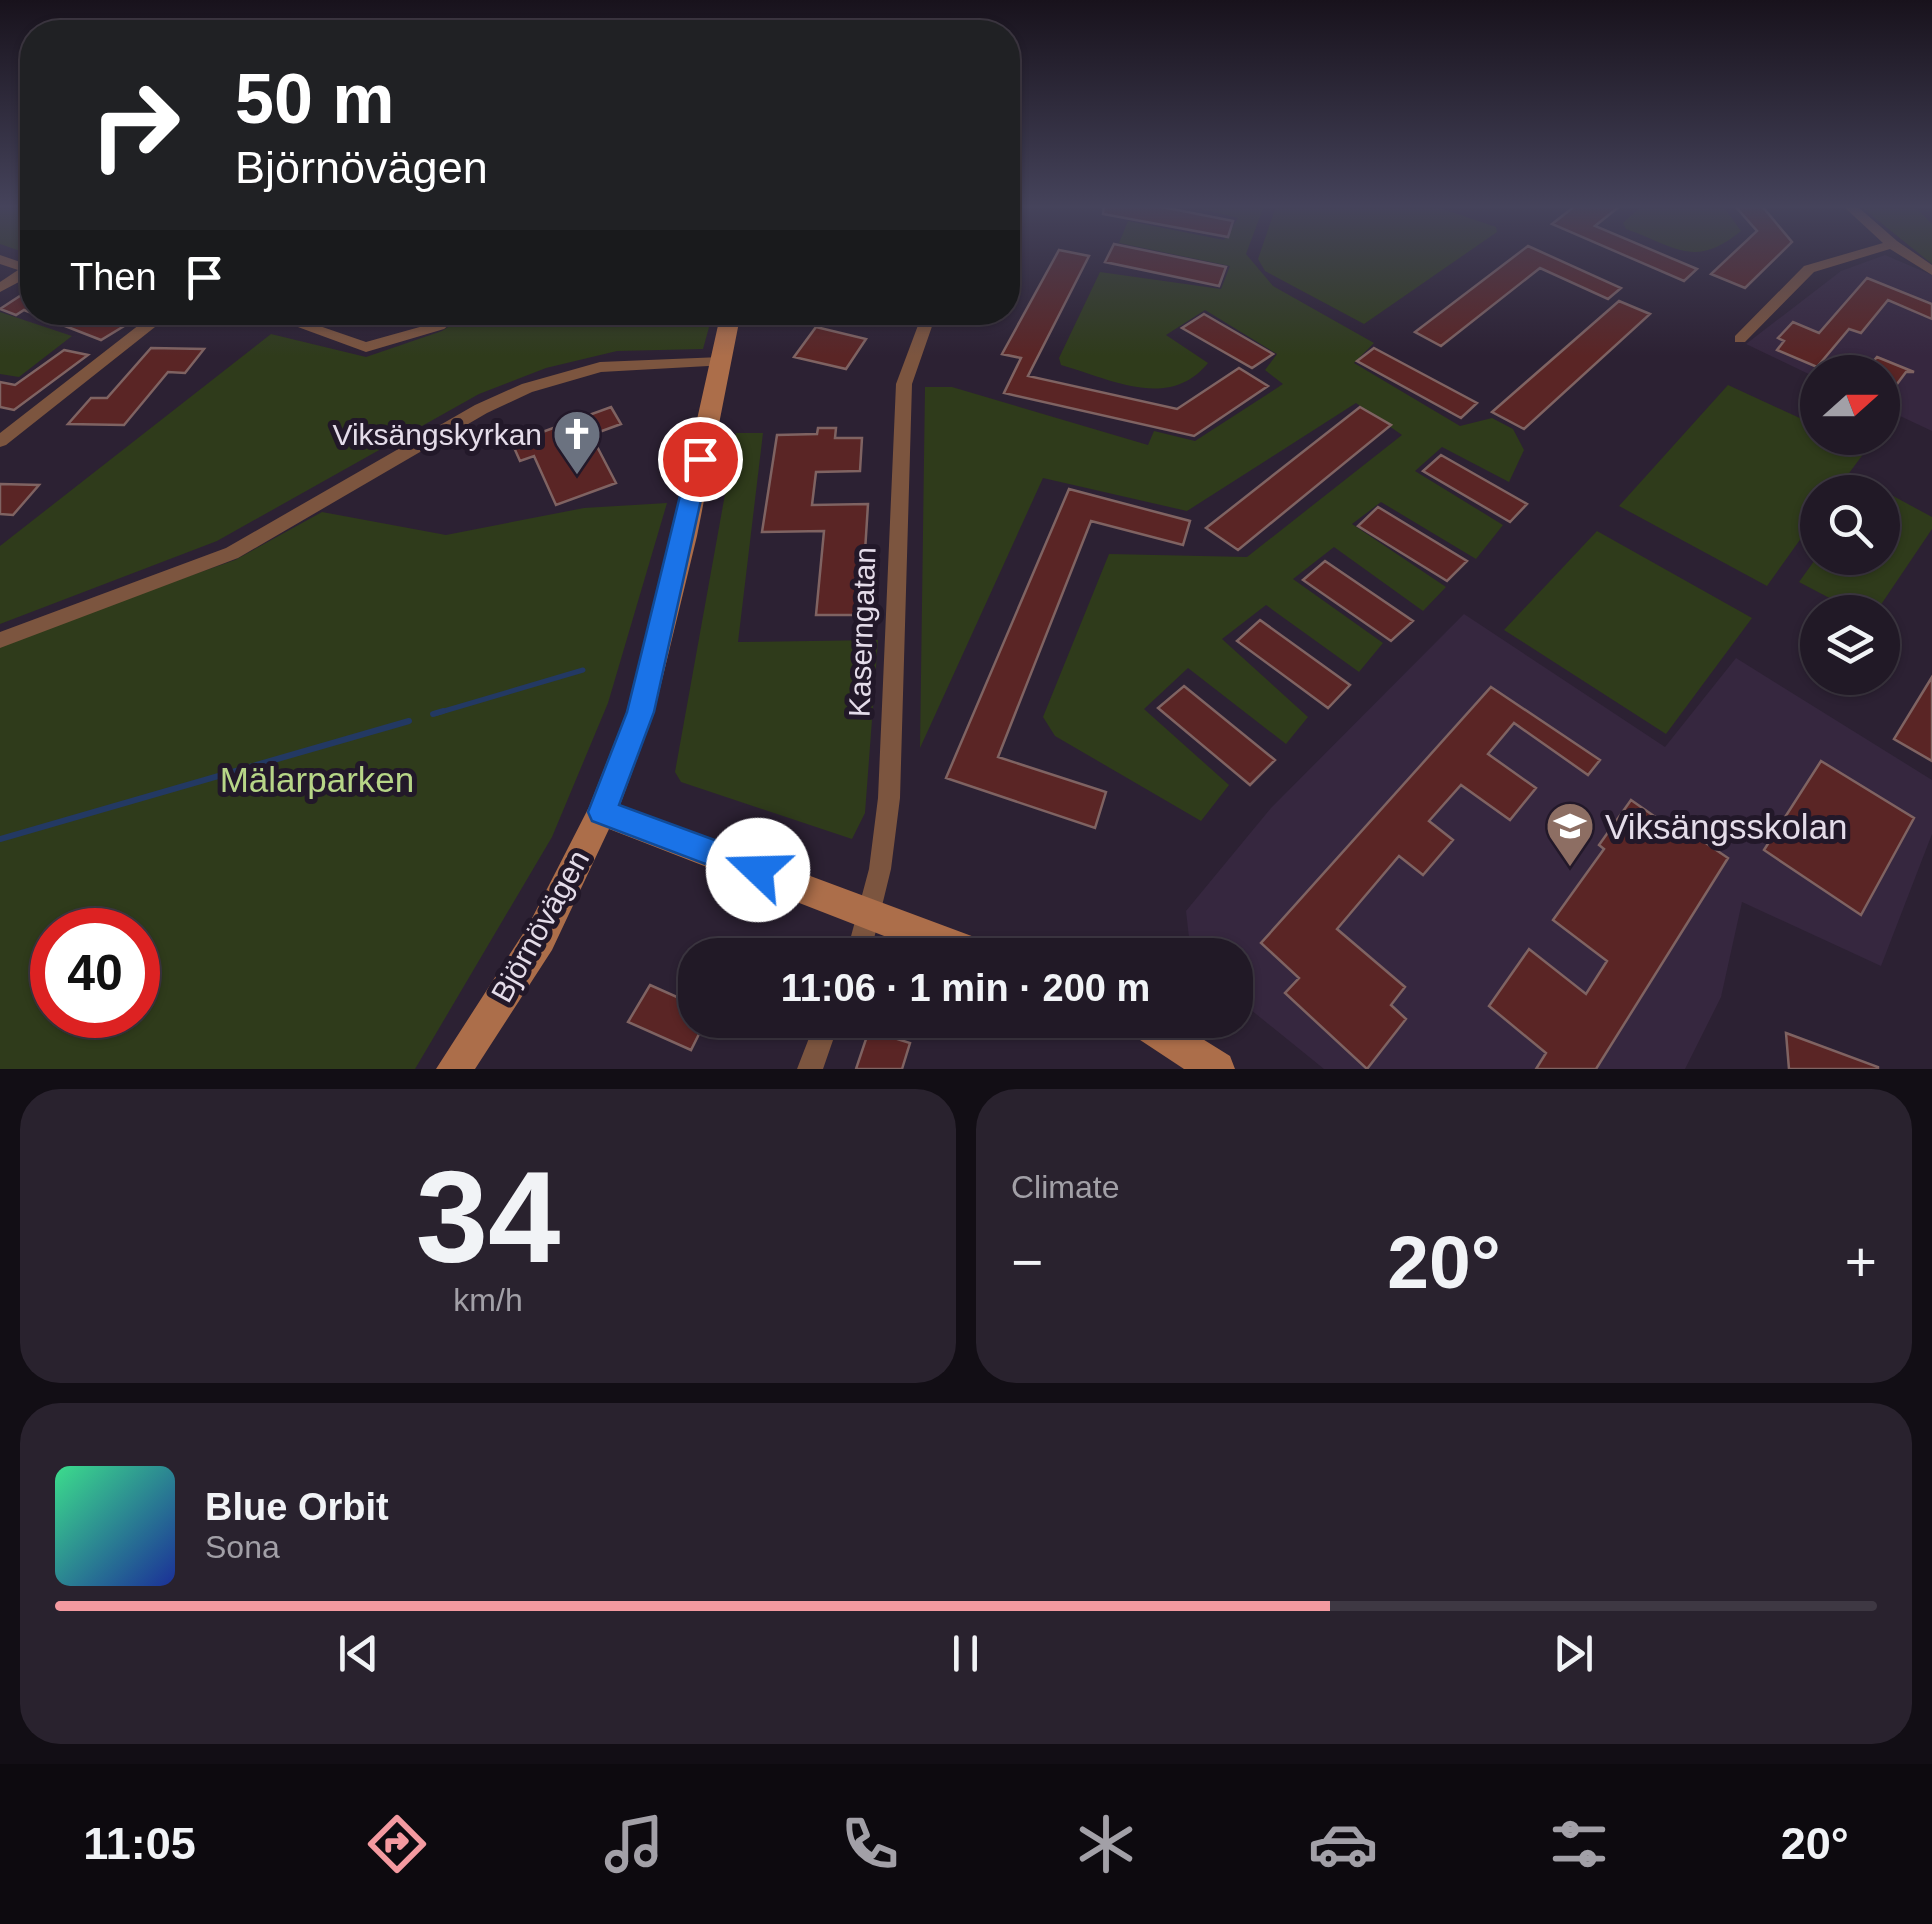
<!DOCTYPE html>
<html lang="en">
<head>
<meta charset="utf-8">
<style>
	body { margin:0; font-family:Arial,sans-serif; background:#29222e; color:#f1f3f6; height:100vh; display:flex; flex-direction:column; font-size:38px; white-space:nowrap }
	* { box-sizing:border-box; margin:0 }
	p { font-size:32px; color:#a2a0a7 }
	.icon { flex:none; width:55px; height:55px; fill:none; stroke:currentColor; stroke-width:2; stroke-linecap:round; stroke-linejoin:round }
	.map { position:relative; height:1069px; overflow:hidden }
	.details { display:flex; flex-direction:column; gap:20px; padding:20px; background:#120e15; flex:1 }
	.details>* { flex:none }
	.top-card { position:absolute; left:20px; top:20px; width:1000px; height:305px; border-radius:40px; box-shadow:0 2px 8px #0004,0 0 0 2px #3e3843; background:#202124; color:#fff; overflow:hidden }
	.needle { width:65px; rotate:69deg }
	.controls { position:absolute; left:1800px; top:355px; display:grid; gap:20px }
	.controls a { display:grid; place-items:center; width:100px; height:100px; border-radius:50%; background:#211926; box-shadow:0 2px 8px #0004,0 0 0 2px #3e3843; font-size:50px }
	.speed { position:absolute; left:30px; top:908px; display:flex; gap:20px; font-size:50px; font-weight:700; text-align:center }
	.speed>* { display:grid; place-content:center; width:130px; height:130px; border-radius:50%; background:#211926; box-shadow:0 2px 8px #0004,0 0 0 2px #3e3843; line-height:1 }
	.speed .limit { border:15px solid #d22; background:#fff; color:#111 }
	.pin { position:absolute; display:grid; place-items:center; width:85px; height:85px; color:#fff; margin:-42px; border:5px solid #fff; border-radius:50%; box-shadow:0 2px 10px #0007 }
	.me { position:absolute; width:110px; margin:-55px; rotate:291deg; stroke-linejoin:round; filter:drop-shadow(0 0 8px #0008) }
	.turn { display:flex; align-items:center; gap:35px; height:210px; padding:0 50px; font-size:45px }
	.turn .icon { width:130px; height:130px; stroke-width:2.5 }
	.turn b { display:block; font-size:70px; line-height:85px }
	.then { display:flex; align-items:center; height:95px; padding:0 50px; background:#0003; gap:20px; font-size:38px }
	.big { font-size:75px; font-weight:700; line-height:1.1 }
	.details .card { flex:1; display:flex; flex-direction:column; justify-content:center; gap:15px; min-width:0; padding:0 35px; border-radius:40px; background:#29222e }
	.details .dial { align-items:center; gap:0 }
	.dial b { font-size:130px; line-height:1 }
	.song { display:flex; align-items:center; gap:30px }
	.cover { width:120px; height:120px; border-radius:15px; background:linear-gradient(135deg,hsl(150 70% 55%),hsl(230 70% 35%)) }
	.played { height:10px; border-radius:5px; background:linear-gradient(90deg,#f49aa0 70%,#3e3843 70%) }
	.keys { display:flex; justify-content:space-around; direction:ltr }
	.heat { display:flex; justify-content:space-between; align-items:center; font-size:55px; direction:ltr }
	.details .tiles { flex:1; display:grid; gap:20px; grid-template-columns:1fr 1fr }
	.card:last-child { grid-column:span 2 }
	.trip { position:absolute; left:678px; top:938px; width:575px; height:100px; border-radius:40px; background:#211926; box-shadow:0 2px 8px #0004,0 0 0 2px #3e3843; font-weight:700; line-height:100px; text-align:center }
	.menu { display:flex; height:160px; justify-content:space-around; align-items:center; background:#0d0a0f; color:#a2a0a7 }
	.menu .icon { width:70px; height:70px }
	.menu .active { color:#f49aa0 }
	.menu b { font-size:45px; color:#f1f3f6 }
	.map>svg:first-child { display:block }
</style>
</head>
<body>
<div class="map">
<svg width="1932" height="1069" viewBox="0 0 1932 1069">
	<rect width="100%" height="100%" fill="#2c2133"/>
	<path fill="#36273f" d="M1885,255L1932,275V431L1883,408L1882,372H1818L1817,378L1746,344L1841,271Z
		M1464,614L1665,747L1736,658L1932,780V834L1881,966L1742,902L1721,997L1685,1069H1324L1235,997V955H1191L1186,911L1271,808Z"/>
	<path fill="#2f3b1b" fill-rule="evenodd" d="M0,206H32V255L0,244Z
		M1189,206H1264L1246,254L1273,286L1374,343L1354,363L1460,426L1492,418L1513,429L1524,450L1509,482L1442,447L1415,471L1503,525L1476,559L1381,502L1352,524L1446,587L1423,611L1334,547L1293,579L1383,643L1359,672L1266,605L1222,639L1308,717L1286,744L1188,668L1144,709L1229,785L1201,821L1055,736L1043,717L1109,554L1247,557L1402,435L1356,403L1187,511L1043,478L920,748L925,387H952L1148,445L1154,431L1195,441L1283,384L1265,370L1277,354L1205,310L1166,335L1208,363C1169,411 1111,379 1061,365L1059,358L1100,272L1221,289L1230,266L1119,243L1128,221L1224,240L1238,218Z
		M1276,206H1434L1496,227L1497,232L1364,324L1265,271L1258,259Z
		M1642,206H1723L1741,231C1695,269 1676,247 1626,229L1623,223Z
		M1860,206H1914L1932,224V264Z
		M0,312L72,336L19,377L0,374Z
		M469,313H713L703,349L617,351L546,368L479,394L217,541L0,624V546L271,334L366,357L442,331Z
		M1728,385L1817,426L1818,438H1842L1867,449L1835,492H1818L1817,516L1767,586L1619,506Z
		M736,433H763L738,642L878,640L865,813L852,839L681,782L675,772Z
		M1871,484L1932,517V529L1876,612H1856L1799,582L1817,557L1882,558V492H1865Z
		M667,503L608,703L552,837L415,1069H0V642L235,560L322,512L446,535L584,508ZM52,930H138V1015H52Z
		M1597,531L1752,618L1666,734L1504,630Z"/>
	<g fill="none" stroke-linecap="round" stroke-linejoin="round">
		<path stroke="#233963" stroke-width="5" d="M434,714L583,670"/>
		<path stroke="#233963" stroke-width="6" d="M433,714L443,711
			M0,839L409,721"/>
	</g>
	<path fill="#5a2525" stroke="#7f6362" stroke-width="2.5" d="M1104,206H1157L1233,221L1228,237L1103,214Z
		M1575,206H1620L1595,226L1697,269L1684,281L1552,224Z
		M1735,206H1762L1792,242L1745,288L1711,274L1757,231Z
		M1114,244L1226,267L1219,286L1105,262Z
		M1528,246L1621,288L1608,299L1540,268L1441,346L1415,332Z
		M1059,250L1089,256L1028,376L1177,409L1239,368L1268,386L1194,436L1004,393L1021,358L1002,354Z
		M1867,278L1932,304V319L1888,300L1861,333L1849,329L1817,367L1777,350L1784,341L1778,338L1793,322L1819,333Z
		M32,288V312H101L129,323L101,340L24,310L16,315L0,309Z
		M1619,301L1650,314L1524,429L1492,412Z
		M1204,314L1273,354L1252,368L1182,328Z
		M816,327L866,339L846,369L794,357Z
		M151,348L204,349L185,373L168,372L124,425L68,424L91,398H107Z
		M1374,348L1477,403L1461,418L1357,361Z
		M64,350L88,355L14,410L0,407V382L15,385Z
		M1877,357L1914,372H1906L1882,404V372H1864Z
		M611,407L621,424L591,435L616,483L556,505L534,456L520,461L512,443Z
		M1360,407L1391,425L1238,550L1206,528Z
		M818,428H836L835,438H862L860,471L816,472L812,505L868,504L861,615H816L824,531L762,532L777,435L817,434Z
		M1441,455L1527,504L1510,522L1423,471Z
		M0,484L39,485L13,515L0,514Z
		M1069,489L1190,521L1183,545L1091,521L998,757L1106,792L1095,828L946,778Z
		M1378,507L1467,561L1447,581L1358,526Z
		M1325,561L1413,621L1391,641L1303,580Z
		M1260,620L1350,685L1328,708L1237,641Z
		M1932,677V761L1894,739Z
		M1184,686L1275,760L1250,785L1158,708Z
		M1491,687L1600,760L1588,775L1514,723L1488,754L1536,788L1510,820L1461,785L1429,821L1453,840L1423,875L1399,856L1337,929L1405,987L1391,1005L1406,1019L1367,1069L1285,993L1299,978L1261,943Z
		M1821,761L1914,818L1861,915L1764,850Z
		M1631,800L1687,839L1691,833L1728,858L1596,1069H1536L1546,1053L1489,1006L1529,949L1586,994L1607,961L1553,920L1604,849L1599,845Z
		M650,985L695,1005V1020H706L691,1050L628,1022Z
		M869,1030L910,1043L902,1069H856Z
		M1786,1033L1878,1067V1069H1789Z"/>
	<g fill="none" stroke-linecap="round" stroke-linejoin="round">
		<path fill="#7c553f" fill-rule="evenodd" d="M1843,206H1857L1897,241L1932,265V275L1890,249L1814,272L1745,342H1735V336L1804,266L1883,243Z
			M0,255L32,266V275L0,292V282L18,270L0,264Z
			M150,312H164L155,327L6,445L0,447V433L144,321Z
			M257,312H279L366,342L434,323L448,312H465L444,329L366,352Z
			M923,312H937L912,384L900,798L891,869L870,955H846L869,869L878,798L896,384Z
			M721,357L726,359L728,362L726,365L601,372L532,392L487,413L238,558L0,648V632L226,548L475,405L522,384L600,362Z
			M816,1020H840L823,1069H797Z"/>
		<path fill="#ac6e4a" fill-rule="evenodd" d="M721,312H741L697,536L654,713L620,805L977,938L989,943L994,955H933L609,829L552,950L475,1069H436L528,926L589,807L626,713L671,536Z
			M1122,1020H1172L1230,1056L1235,1069H1184L1128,1032Z"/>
	</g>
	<linearGradient id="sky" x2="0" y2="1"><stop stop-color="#18121c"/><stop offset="0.58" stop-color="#45435b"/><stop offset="1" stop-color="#45435b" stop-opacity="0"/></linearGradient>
	<rect width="1932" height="356" fill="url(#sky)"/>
	<path fill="#1a73e8" stroke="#114b97" stroke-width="2.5" d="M700,452L710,459L654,712L619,805L769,860L773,870L769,880L758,884L592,821L588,812L627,712L689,459Z"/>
	<defs>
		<g id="church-pin" transform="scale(2.5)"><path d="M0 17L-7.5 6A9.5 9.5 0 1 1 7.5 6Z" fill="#6b7280" stroke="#221829"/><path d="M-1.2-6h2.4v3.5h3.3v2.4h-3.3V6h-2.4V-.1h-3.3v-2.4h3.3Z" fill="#fff"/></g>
		<g id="school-pin" transform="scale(2.5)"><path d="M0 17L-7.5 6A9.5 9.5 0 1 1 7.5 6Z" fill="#8d6e63" stroke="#221829"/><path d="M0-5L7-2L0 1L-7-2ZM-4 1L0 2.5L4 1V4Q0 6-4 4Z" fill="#fff"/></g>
	</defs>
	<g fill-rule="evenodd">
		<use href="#church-pin" x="577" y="434"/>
		<use href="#school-pin" x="1570" y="826"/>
	</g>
	<g text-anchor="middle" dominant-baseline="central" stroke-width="10" stroke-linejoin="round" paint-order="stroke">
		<g font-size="30" fill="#e4dce9" stroke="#221829" text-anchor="end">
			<text x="542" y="434">Viksängskyrkan</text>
		</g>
		<g font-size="30" fill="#e4dce9" stroke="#221829">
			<text transform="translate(862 632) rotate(-88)">Kaserngatan</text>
			<text transform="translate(540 926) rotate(-61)">Björnövägen</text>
		</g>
		<g font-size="35" fill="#b7d687" stroke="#221829">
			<text x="317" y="779">Mälarparken</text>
		</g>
		<g font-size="35" fill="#e4dce9" stroke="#221829" text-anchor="start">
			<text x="1605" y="826">Viksängsskolan</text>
		</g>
	</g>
</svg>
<div class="controls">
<a><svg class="needle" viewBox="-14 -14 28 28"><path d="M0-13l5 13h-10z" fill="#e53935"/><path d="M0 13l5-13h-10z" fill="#a2a0a7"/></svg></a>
<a><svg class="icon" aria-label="search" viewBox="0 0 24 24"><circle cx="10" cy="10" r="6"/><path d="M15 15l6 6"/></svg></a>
<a><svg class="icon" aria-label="layers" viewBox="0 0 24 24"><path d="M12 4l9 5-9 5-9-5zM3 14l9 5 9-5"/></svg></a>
</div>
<div class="speed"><div class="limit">40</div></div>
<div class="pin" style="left:700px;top:459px;background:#d93025"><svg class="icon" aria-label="arrive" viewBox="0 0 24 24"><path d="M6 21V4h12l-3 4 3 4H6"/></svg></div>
<svg class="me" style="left:758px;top:870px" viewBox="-20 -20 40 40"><circle r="19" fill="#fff"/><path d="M0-13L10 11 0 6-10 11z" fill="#1a73e8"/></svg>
<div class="trip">11:06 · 1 min · 200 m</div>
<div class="top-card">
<div class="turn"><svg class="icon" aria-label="right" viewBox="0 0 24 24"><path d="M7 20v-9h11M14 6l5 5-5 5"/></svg><div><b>50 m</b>Björnövägen</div></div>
<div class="then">Then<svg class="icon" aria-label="arrive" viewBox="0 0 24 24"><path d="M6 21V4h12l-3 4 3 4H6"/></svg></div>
</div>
</div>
<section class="details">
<div class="tiles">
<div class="card dial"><b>34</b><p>km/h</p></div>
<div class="card"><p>Climate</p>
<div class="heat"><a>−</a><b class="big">20°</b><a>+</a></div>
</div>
<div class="card">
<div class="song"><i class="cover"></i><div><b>Blue Orbit</b><p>Sona</p></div></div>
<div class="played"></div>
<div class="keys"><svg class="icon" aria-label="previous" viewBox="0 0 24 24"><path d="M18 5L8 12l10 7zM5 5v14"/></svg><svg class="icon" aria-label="pause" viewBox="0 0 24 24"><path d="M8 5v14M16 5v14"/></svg><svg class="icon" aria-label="next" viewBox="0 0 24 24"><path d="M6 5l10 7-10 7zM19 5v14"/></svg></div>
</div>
</div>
</section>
<nav class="menu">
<b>11:05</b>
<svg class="icon active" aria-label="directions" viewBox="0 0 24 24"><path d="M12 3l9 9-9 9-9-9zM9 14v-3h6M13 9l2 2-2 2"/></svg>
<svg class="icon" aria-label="music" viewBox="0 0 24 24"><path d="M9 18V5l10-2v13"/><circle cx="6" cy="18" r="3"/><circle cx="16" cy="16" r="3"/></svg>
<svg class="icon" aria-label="phone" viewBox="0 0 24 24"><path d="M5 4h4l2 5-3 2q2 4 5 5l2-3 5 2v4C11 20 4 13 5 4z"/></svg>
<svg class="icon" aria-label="climate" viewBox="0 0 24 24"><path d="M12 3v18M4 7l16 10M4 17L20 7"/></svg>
<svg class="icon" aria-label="car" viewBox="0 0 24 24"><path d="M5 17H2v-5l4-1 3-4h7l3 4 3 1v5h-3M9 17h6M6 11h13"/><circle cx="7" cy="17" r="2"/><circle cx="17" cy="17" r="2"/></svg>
<svg class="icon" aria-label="filters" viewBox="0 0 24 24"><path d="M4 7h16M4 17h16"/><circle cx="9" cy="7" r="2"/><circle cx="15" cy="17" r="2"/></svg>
<b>20°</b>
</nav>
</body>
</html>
